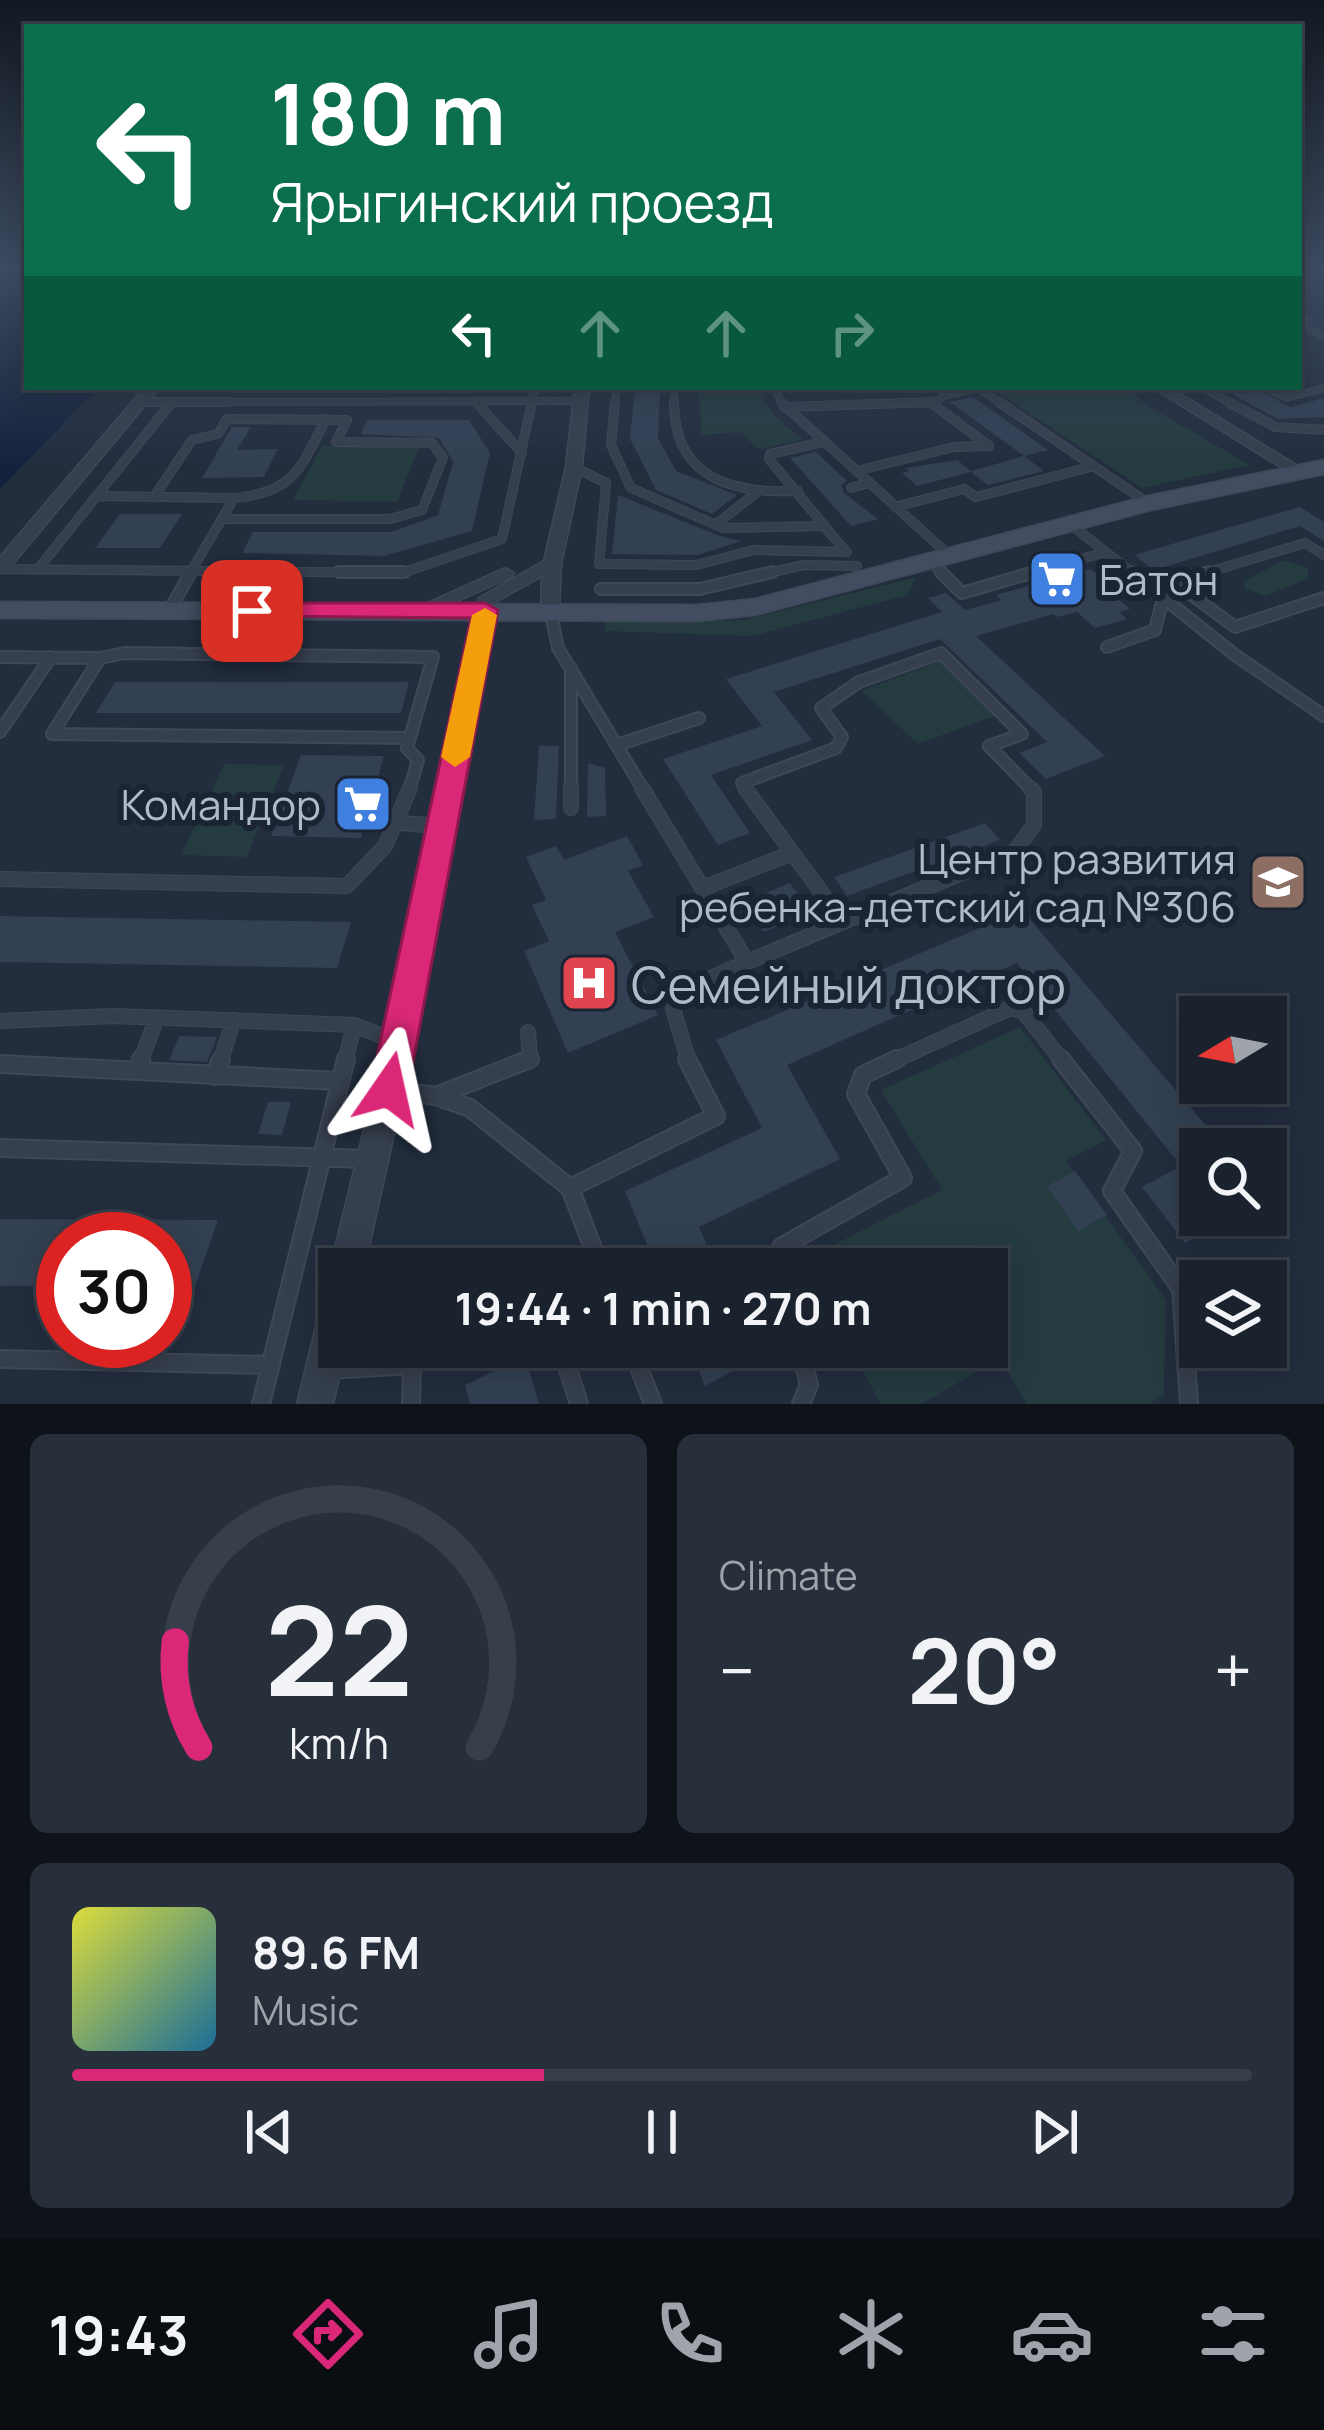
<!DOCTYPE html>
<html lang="en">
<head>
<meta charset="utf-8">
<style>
	body { margin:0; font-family:Manrope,sans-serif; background:#272f3a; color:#f1f3f6; height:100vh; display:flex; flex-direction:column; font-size:45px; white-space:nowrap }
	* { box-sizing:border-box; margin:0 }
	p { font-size:39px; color:#9fa4aa }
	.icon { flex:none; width:66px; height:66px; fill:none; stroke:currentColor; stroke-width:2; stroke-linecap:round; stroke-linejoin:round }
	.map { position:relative; height:1404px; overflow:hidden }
	.panel { display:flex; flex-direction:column; gap:30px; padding:30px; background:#0e1319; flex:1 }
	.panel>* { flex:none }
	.top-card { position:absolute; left:24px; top:24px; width:1278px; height:366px; border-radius:0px; box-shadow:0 6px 30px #0003,0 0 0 3px #383f4a; background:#0b6e4f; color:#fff; overflow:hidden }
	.needle { width:78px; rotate:260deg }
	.fabs { position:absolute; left:1179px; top:996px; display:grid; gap:24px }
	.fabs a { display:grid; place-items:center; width:108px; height:108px; border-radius:0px; background:#1a222e; box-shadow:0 6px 30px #0003,0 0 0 3px #383f4a; font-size:60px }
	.speed { position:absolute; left:36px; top:1212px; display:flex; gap:24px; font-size:60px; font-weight:700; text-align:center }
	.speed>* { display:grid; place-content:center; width:156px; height:156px; border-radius:50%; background:#1a222e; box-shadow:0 6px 30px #0003,0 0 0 3px #383f4a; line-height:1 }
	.speed .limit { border:18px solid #d22; background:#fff; color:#111 }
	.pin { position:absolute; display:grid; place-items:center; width:102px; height:102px; color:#fff; margin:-51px; border-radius:24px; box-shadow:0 6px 18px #0006 }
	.me { position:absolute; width:132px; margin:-66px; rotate:11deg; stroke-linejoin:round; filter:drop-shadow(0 0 9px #0008) }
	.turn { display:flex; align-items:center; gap:42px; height:252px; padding:0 48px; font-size:54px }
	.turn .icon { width:156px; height:156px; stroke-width:2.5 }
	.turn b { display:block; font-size:84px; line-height:102px }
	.lanes { display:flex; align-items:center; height:114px; padding:0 48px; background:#0003; justify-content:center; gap:60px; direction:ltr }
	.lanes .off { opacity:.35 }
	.big { font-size:90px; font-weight:700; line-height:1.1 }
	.panel .card { flex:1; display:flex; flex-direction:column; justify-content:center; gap:18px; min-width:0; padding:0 42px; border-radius:18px; background:#272f3a }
	.panel .dial { align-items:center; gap:0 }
	.dial svg { height:312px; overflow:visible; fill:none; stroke:#383f4a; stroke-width:7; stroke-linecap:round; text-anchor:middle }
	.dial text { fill:#f1f3f6; stroke:none }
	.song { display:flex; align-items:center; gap:36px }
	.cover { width:144px; height:144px; border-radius:18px; background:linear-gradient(135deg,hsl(60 70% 55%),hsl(200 70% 35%)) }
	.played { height:12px; border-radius:6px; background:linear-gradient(90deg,#db2777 40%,#383f4a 40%) }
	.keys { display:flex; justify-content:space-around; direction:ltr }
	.heat { display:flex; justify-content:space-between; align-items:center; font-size:66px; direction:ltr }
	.panel .tiles { flex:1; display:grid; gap:30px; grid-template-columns:1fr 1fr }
	.card:last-child { grid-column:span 2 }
	.trip { position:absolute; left:318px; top:1248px; width:690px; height:120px; border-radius:0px; background:#1a222e; box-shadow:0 6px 30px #0003,0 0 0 3px #383f4a; font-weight:700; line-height:120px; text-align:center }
	.dock { display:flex; height:192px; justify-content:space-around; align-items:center; background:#0a0e12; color:#9fa4aa }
	.dock .icon { width:84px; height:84px }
	.dock .on { color:#db2777 }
	.dock b { font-size:54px; color:#f1f3f6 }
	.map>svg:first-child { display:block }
</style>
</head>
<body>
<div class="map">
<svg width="1324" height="1404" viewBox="0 0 1324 1404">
	<rect width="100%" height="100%" fill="#222d3e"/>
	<path fill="#243b3f" d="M757,387L774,415L802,440L758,449L741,432L702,435L698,390Z
		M990,387H1126L1145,404L1250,465L1142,488Z
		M322,446L419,447L397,502L293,500Z
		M1283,560L1308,568L1309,578L1266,596L1245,589L1244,581Z
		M916,577L908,595L753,636L604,631L605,622L744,620Z
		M942,660L997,715L918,744L861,691Z
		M224,764L284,765L247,857L181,855Z
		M1020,1027L1106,1140L1066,1161L1166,1300L1164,1395L1149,1404H1027L1000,1359L921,1404H880L851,1347H987V1269H812L807,1258L942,1190L881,1090Z"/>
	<path fill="#14233c" d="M0,268H27V387H99L0,489Z"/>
	<path fill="#334054" d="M1219,387H1252L1291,407L1324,398V417L1278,419Z
		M635,388H660L658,438L676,471L737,495L712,514L656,490L630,439Z
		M973,397L1048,450L1024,456L1044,471L988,485L971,472L917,486L902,473L909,471L905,468L957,460L971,471L1024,456L950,402Z
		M367,420H469L490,453L472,531L384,556L242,553L253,532H391L438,515L453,462L439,438L361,434Z
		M232,427H251L237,450L278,449L264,477L202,478Z
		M816,452L847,481L841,485L844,493L878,519L851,526L790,458Z
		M618,495L720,536L741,541L698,555L612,554Z
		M1300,507L1324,522V541L1300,526L1154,570L1134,555Z
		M120,514H182L160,548H95Z
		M1091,569L1101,576L1117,571L1141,592L1118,599L1130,609L1119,612L1127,619L1095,628L1077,612L1057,617L1054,614L976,636L1105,756L1046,779L1019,753L1047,742L940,639L774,692L812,740L711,775L750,833L718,845L663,759L762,726L726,679L942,612L928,598L946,593L965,610L1002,600L996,595Z
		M115,682H409L401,713H96Z
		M539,746H559L556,819L534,820Z
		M301,755L384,756L361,838L271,836Z
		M588,763L605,768L606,816L587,817Z
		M985,823L1000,840L847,896L834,877Z
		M627,836L643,865L628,871L654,917L615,932L658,1015L568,1053L524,951L549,941L532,905L546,900L526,857L556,846L564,860Z
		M790,883L811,912L764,932L744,902Z
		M1022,910L1226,1149H1200V1215H1234L1185,1243L1142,1187L1181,1166L1017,963L787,1065L840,1159L699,1227L717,1269H657L625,1191L762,1128L716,1040Z
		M0,916L351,922L337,968L0,962Z
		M179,1036L217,1037L207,1062L169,1060Z
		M268,1102H291L282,1135L258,1134Z
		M1075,1171L1107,1215L1078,1231L1047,1186Z
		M0,1219L218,1220L195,1286H165V1239H63V1286H0Z
		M689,1347H777L705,1386Z
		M525,1356L539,1404H470L465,1385Z"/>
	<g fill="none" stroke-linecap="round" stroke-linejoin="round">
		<g stroke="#3f4857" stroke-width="8">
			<path id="lane-far4" d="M1299,315L1309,320L1305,327L1324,336
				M674,387V405
				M774,387L783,405
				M977,387L1003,405
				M1203,387L1233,405
				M1265,387L1286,398L1324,388
				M140,402L580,401
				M531,405L535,387
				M615,405L617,387
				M934,405L943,396L978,388"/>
		</g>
		<g stroke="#3f4857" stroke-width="10">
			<path id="lane-far3" d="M140,402H229
				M476,402L522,453
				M615,402L611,445L631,488L723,528L825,526
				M674,402C674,478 731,494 798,491
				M781,402L951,557
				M999,402L1148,503
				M1228,402L1276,427L1324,430
				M934,405L989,446
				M784,407L937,402
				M823,442L770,454L769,459L846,552
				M574,467L606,483L599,564L696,565L754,550L847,552
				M856,471L954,447L989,446
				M851,488L869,483
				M96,496L234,498L189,575
				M154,497L192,440L218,434L227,419L347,420L336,442L432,443L443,458L422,510L390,519H222
				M234,498C294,493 301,468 326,419
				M895,507L964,489L976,497L1094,466
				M1070,524L1135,575
				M715,525L756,493
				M930,562L944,575
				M0,569L402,573L502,539L532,402
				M38,569L172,402
				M759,575L804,565L857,566
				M1024,575L1106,552
				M1199,575L1305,543L1324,555"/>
		</g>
		<g stroke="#3f4857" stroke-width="14">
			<path id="lane-far2" d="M339,572H404
				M941,572L962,593L1034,572
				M1131,572L1235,655L1324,716
				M1177,584L1235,627L1324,598
				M601,589H700L772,572
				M1155,589L1209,572
				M550,610L558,648L644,791
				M169,611L191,572
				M1107,647L1155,630L1163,598
				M0,657L100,658L125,653L433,657L407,748L418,760L409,791
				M100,658L52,734L410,738
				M571,668V791
				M0,732L51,657
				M617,745L699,718
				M748,791L742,783L836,748L842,737L821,708L859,682L941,653L1022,734L989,746L1033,791"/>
		</g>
		<g stroke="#3f4857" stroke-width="16">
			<path id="lane-far1" d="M571,788V808
				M642,788L747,962L843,922
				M745,788L843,922
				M400,823L440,826
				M0,879L347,886L385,846L410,788
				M703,888L792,853
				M843,922L1015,851L1034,825V792L1030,788
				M0,1021L113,1016L354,1025L395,1041
				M140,1062L157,1018
				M220,1062L234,1020
				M345,1062L354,1025
				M524,1062L530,1060L528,1032
				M689,1062L673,1009L695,985L747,962
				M891,1062L1010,1008L1023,1011L1063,1062"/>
		</g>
		<g stroke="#3f4857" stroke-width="20">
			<path id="lane" d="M1061,1059L1133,1151L1112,1191L1181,1289L1189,1404
				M0,1064L338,1081
				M137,1070L141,1059
				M215,1076L221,1059
				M390,1090L436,1096L470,1108L570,1188L601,1269
				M436,1096L530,1059
				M0,1148L369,1159
				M570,1188L716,1116L687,1059
				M777,1269L781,1247L903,1178L856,1094L863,1075L897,1059
				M561,1347L579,1404
				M631,1347L653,1404
				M799,1347L809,1385L801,1404
				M0,1359L271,1365
				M329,1370L412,1365L440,1347
				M261,1404L346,1059
				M411,1404L412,1365"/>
		</g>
		<g stroke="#3f4857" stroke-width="3">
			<path id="street" d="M145,387H160L6,572L0,573V557Z
				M575,387H589L582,467L561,564L559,610L550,616L541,610L542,576L497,601L404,1089L364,1269H339V1282L330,1269L374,1089L479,598L544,561L566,467Z
				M1152,387H1169L1309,473L1307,476H1295Z
				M505,568L514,573L511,577L426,615L419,617L410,611Z
				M339,1285V1347H346L333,1404H297L322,1302L327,1290Z"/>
		</g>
		<g stroke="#3f4857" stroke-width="3">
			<path id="secondary" d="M1324,460V474L1151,510L755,615L697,621L0,618V602L697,605L755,599L1148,496Z"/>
		</g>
		<use href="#lane-far4" stroke="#363f4e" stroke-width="6"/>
		<use href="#lane-far3" stroke="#363f4e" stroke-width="8"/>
		<use href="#lane-far2" stroke="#363f4e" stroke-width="10"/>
		<use href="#lane-far1" stroke="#363f4e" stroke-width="14"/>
		<use href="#lane" stroke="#363f4e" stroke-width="16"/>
		<use href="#street" fill="#363f4e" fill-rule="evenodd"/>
		<use href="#secondary" fill="#434d61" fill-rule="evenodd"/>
	</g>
	<linearGradient id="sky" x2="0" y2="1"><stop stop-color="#131922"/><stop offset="0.58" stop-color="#3e4c63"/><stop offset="1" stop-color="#3e4c63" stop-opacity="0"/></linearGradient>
	<rect width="1324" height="465" fill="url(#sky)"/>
	<path fill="#db2777" stroke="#8e194d" stroke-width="3" d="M252,603H485L498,610L408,1089L402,1102L389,1108L375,1102L370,1089L471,618L243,616L240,611Z"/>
	<path fill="#f59e0b" d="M485,608L497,615L470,757L455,767L441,757L472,615Z"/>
	<defs>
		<g id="supermarket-square" transform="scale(3)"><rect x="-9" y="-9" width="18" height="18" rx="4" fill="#3f7fe0" stroke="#1b2433"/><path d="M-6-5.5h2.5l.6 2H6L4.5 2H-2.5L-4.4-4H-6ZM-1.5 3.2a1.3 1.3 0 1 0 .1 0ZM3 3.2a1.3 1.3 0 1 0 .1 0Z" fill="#fff"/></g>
		<g id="school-square" transform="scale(3)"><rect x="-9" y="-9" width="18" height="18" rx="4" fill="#8d6e63" stroke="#1b2433"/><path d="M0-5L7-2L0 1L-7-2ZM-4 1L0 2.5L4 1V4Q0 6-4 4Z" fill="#fff"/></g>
		<g id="hospital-square" transform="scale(3)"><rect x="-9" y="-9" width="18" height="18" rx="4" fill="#e0444e" stroke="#1b2433"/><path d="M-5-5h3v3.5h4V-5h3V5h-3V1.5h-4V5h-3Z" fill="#fff"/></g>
	</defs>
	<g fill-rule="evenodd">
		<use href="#supermarket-square" x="1057" y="579"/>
		<use href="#supermarket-square" x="363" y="804"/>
		<use href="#school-square" x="1278" y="882"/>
		<use href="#hospital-square" x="589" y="983"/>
	</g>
	<g text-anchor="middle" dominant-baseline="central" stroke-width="12" stroke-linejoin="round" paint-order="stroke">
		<g font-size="42" fill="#b1bac9" stroke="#1b2433" text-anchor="end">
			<text x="1099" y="579" text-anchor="start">Батон</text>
			<text x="321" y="804">Командор</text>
			<text x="1236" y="858">Центр развития<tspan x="1236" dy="48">ребенка-детский сад №306</tspan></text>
		</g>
		<g font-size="51" fill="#b1bac9" stroke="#1b2433" text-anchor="start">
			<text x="631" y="983">Семейный доктор</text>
		</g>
	</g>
</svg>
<div class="fabs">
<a><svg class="needle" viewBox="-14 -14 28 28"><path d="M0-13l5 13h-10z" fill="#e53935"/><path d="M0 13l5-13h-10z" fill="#9fa4aa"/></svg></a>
<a><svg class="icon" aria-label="search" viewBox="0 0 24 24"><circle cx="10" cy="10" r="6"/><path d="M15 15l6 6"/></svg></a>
<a><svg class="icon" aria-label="layers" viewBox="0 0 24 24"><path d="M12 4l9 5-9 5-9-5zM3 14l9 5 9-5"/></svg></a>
</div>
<div class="speed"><div class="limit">30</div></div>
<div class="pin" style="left:252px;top:611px;background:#d93025"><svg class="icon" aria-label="arrive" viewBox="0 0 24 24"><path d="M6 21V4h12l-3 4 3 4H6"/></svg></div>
<svg class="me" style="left:389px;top:1089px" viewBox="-20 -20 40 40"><path d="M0-17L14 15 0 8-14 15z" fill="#db2777" stroke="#fff" stroke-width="4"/></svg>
<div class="trip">19:44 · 1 min · 270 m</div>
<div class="top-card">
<div class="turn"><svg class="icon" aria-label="left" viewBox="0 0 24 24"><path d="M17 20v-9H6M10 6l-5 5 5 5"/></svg><div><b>180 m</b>Ярыгинский проезд</div></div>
<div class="lanes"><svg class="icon" aria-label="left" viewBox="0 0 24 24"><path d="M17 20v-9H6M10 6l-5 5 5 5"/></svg><svg class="icon off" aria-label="ahead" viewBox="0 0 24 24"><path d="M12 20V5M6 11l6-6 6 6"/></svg><svg class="icon off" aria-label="ahead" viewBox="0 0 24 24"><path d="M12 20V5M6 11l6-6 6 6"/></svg><svg class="icon off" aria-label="right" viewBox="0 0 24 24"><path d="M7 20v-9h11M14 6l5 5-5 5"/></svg></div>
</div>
</div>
<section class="panel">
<div class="tiles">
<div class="card dial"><svg viewBox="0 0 100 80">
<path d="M14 69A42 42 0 1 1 86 69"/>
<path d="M14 69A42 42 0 0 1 8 42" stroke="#db2777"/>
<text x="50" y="56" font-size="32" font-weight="700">22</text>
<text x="50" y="72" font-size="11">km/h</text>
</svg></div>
<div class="card"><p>Climate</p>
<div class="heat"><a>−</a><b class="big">20°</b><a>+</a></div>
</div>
<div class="card">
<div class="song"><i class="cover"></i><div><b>89.6 FM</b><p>Music</p></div></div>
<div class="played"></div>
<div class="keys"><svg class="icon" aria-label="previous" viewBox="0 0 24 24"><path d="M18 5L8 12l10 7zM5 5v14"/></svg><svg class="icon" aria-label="pause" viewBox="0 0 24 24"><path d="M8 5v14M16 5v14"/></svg><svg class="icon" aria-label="next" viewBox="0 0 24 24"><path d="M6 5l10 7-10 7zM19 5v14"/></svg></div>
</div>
</div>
</section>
<nav class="dock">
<b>19:43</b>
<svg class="icon on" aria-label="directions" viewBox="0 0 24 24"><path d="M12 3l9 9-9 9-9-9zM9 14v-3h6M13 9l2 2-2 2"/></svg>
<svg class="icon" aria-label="music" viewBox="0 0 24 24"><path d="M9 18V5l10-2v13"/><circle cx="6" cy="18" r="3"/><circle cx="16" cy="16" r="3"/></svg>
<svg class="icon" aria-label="phone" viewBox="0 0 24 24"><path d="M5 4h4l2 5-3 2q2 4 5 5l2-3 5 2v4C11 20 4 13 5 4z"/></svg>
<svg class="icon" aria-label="climate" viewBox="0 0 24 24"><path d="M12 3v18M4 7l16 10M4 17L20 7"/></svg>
<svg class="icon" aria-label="car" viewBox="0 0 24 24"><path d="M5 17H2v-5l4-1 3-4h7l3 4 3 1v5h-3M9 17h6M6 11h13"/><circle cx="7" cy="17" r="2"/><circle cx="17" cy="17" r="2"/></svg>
<svg class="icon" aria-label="filters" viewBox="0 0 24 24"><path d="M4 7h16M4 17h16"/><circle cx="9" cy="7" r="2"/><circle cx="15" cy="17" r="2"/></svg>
</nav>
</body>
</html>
